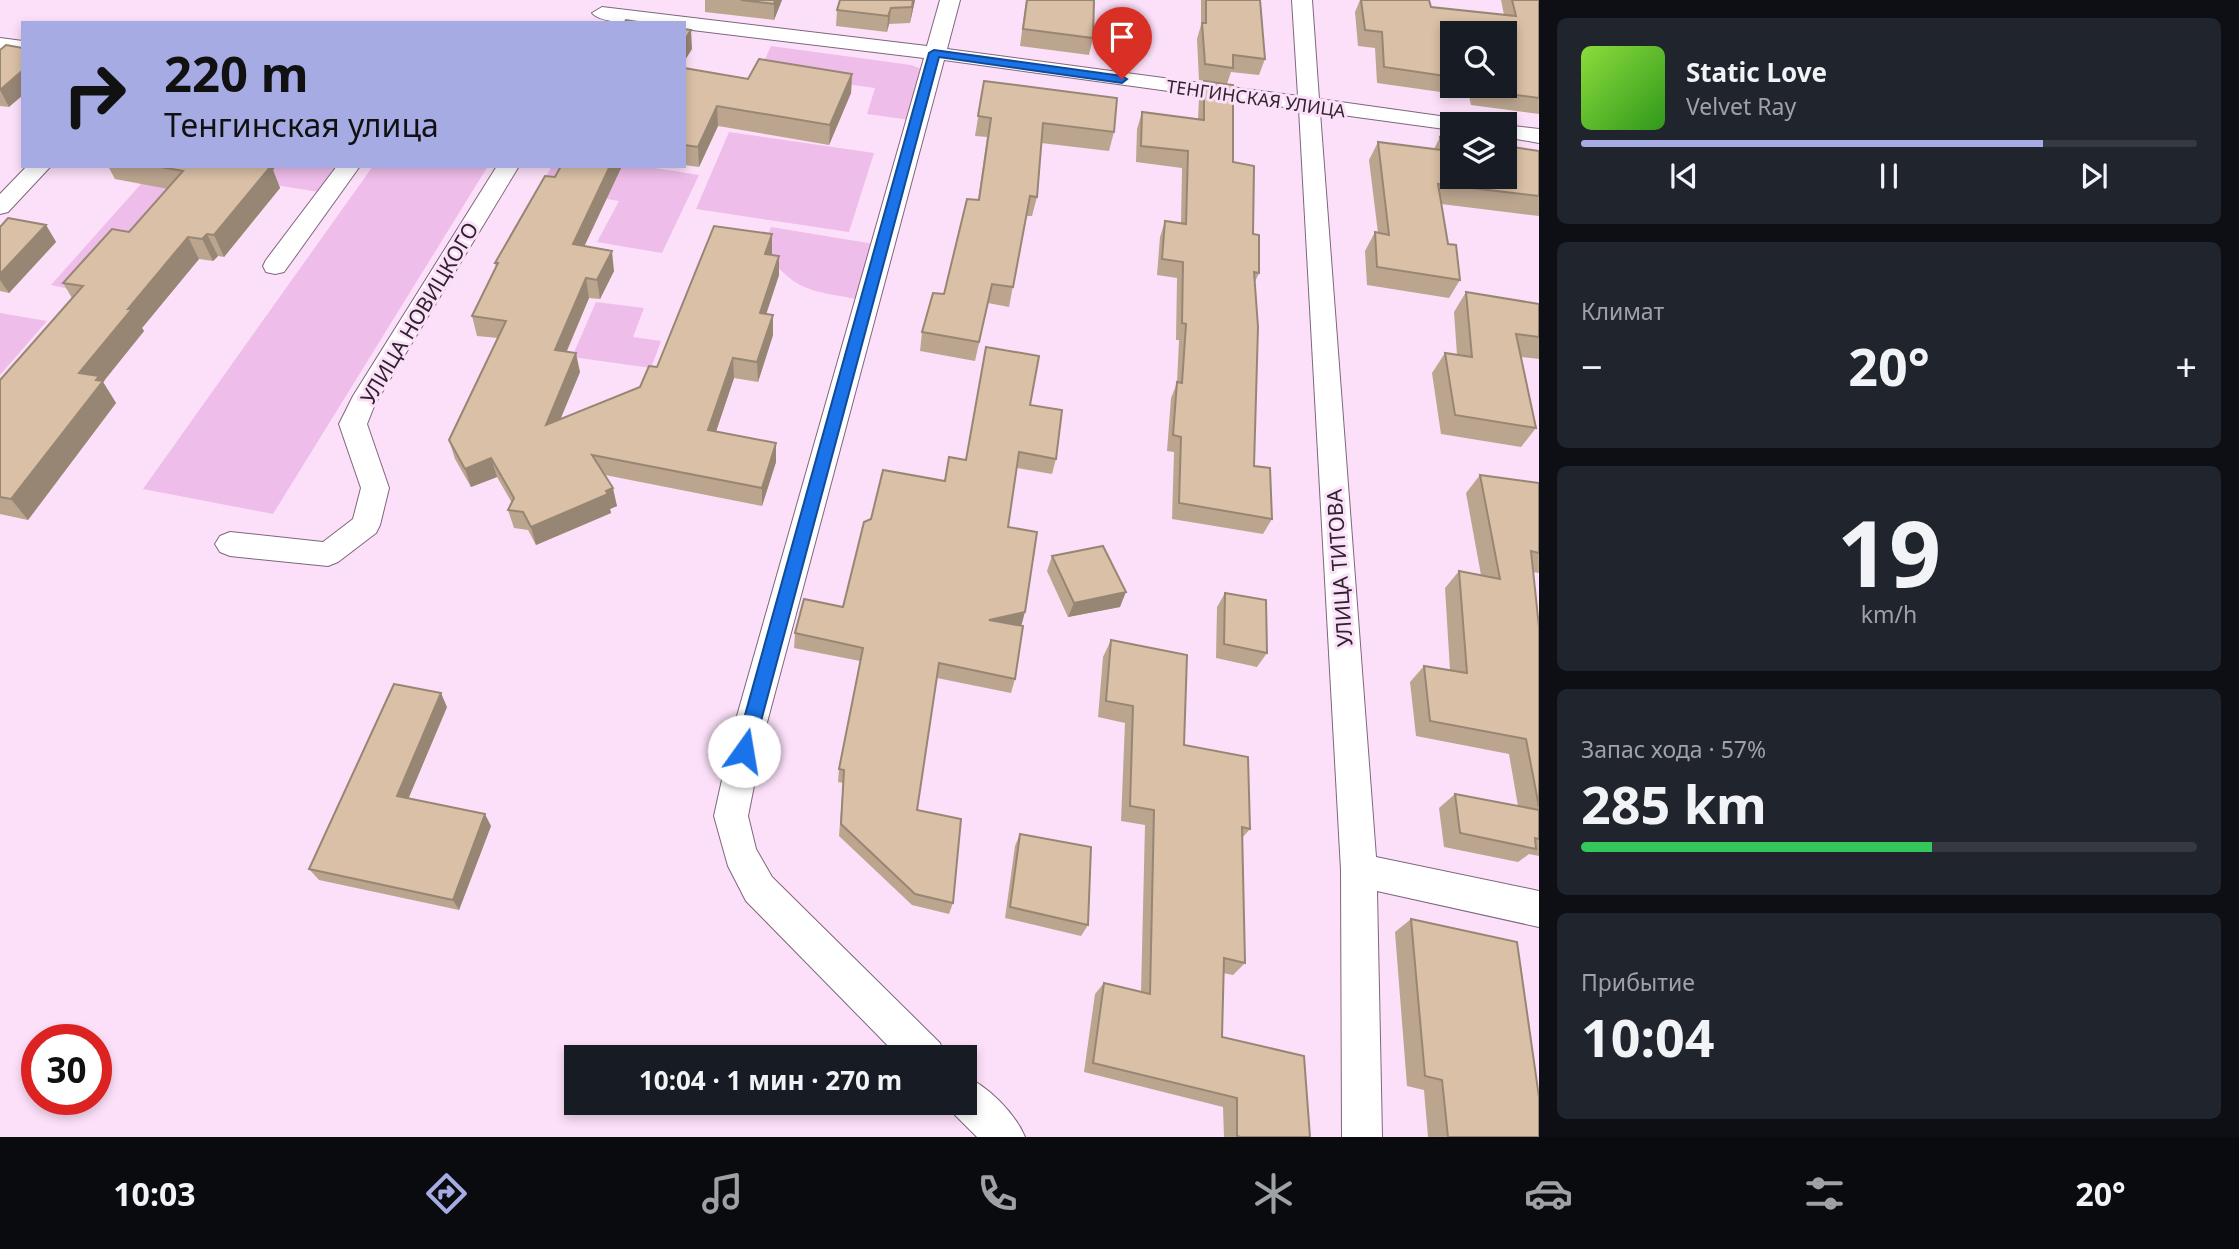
<!DOCTYPE html>
<html lang="ru">
<head>
<meta charset="utf-8">
<style>
	body { margin:0; font-family:"Noto Sans",sans-serif; background:#20242c; color:#f1f3f6; height:100vh; display:flex; flex-direction:column; font-size:26px; white-space:nowrap }
	* { box-sizing:border-box; margin:0 }
	p { font-size:23px; color:#9ea1a6 }
	.icon { flex:none; width:38px; height:38px; fill:none; stroke:currentColor; stroke-width:2; stroke-linecap:round; stroke-linejoin:round }
	.map { position:relative; flex:1; overflow:hidden }
	.details { display:flex; flex-direction:column; gap:18px; padding:18px; background:#0d0f14; width:700px }
	.details>* { flex:none }
	.guide { position:absolute; left:21px; top:21px; width:665px; height:147px; border-radius:0px; box-shadow:0 4px 10px #0003; background:#a6ace3; color:#111; overflow:hidden }
	.tools { position:absolute; left:1440px; top:21px; display:grid; gap:14px }
	.tools a { display:grid; place-items:center; width:77px; height:77px; border-radius:0px; background:#171b24; box-shadow:0 4px 10px #0003; font-size:35px }
	.speed { position:absolute; left:21px; top:1024px; display:flex; gap:14px; font-size:35px; font-weight:700; text-align:center }
	.speed>* { display:grid; place-content:center; width:91px; height:91px; border-radius:50%; background:#171b24; box-shadow:0 4px 10px #0003; line-height:1 }
	.speed .limit { border:10px solid #d22; background:#fff; color:#111 }
	.pin { position:absolute; display:grid; place-items:center; width:60px; height:60px; color:#fff; margin:-72px -30px; border-radius:50% 50% 50% 0; rotate:-45deg; box-shadow:0 0 7px #0007 }
	.pin .icon { rotate:45deg }
	.me { position:absolute; width:77px; margin:-38px; rotate:13deg; stroke-linejoin:round; filter:drop-shadow(0 0 5px #0008) }
	.turn { display:flex; align-items:center; gap:24px; height:147px; padding:0 28px; font-size:32px }
	.turn .icon { width:91px; height:91px; stroke-width:2.5 }
	.turn b { display:block; font-size:49px; line-height:60px }
	.big { font-size:52px; font-weight:700; line-height:1.1 }
	.details .widget { flex:1; display:flex; flex-direction:column; justify-content:center; gap:10px; min-width:0; padding:0 24px; border-radius:10px; background:#20242c }
	.details .dial { align-items:center; gap:0 }
	.dial b { font-size:91px; line-height:1 }
	.song { display:flex; align-items:center; gap:21px }
	.cover { width:84px; height:84px; border-radius:10px; background:linear-gradient(135deg,hsl(90 70% 55%),hsl(110 70% 35%)) }
	.played { height:7px; border-radius:4px; background:linear-gradient(90deg,#a6ace3 75%,#363941 75%) }
	.keys { display:flex; justify-content:space-around; direction:ltr }
	.heat { display:flex; justify-content:space-between; align-items:center; font-size:38px; direction:ltr }
	.charge { height:10px; border-radius:5px; background:linear-gradient(90deg,#34c759 57%,#363941 0) }
	.trip { position:absolute; left:564px; top:1045px; width:413px; height:70px; border-radius:0px; background:#171b24; box-shadow:0 4px 10px #0003; font-weight:700; line-height:70px; text-align:center }
	.dock { display:flex; height:112px; justify-content:space-around; align-items:center; background:#090b0e; color:#9ea1a6 }
	.dock .icon { width:49px; height:49px }
	.dock .selected { color:#a6ace3 }
	.dock b { font-size:32px; color:#f1f3f6 }
	main { display:flex; flex:1; min-height:0 }
	.map>svg:first-child { display:block }
</style>
</head>
<body>
<main>
<div class="map">
<svg width="1539" height="1137" viewBox="0 0 1539 1137">
	<rect width="100%" height="100%" fill="#fce0f9"/>
	<path fill="#efbdea" d="M771,46L911,65L922,69L910,120L867,114L875,88L759,72Z
		M729,132L874,153L849,232L696,209Z
		M157,166H192L79,291L51,285Z
		M219,166H338L319,192L263,183Z
		M373,166H488L273,514L143,489Z
		M552,166H642L699,175L662,253L597,242L619,201L539,188Z
		M771,227L874,244L857,299C806,290 796,291 762,249Z
		M596,302L644,308L633,337L661,341L651,368L572,357Z
		M0,313L47,321L0,375Z"/>
	<g fill="none" stroke-linecap="round" stroke-linejoin="round">
		<g stroke="#7e667c" stroke-width="2">
			<path id="minor" d="M940,0H960L947,49L1298,96L1292,0H1312L1319,99L1454,118L1462,119L1465,124H1452V130L1320,112L1376,857L1539,891V927L1377,891L1382,1137H1342L1341,870L1299,109L944,60L765,730L748,816L756,849L772,877L940,1043L945,1057H899L746,901L728,866L714,816L733,730L924,58L684,29V23C665,23 603,27 592,13L602,7L927,46Z
				M0,38L23,41V53L0,50Z
				M1505,125L1539,129V143L1505,137Z
				M27,166H51L8,212L0,214V194Z
				M337,166H360L284,272L275,274L266,272L263,266L266,260Z
				M497,166H519L375,404L367,424L389,488L380,525L376,533L338,562L328,566L230,556L220,552L215,544L220,536L230,532L323,542L353,519L361,488L339,424L353,396Z
				M964,1076C988,1086 1015,1113 1025,1137H977L950,1110L947,1102H964Z"/>
		</g>
		<use href="#minor" fill="#fff" fill-rule="evenodd"/>
	</g>
	<path fill="#bba58f" fill-rule="evenodd" d="M705,0H782L774,20L705,12Z
		M915,0L910,23L889,24L887,32L836,26L837,10Z
		M1026,0H1094L1093,38L1089,55L1020,46Z
		M1201,0H1260L1265,59L1259,75L1231,72L1227,84L1199,80L1197,39L1201,25Z
		M1360,0H1429L1431,7L1504,15L1501,0H1539V114L1471,105L1469,96L1377,83L1375,48L1358,46L1355,12ZM1452,33L1505,86H1452Z
		M0,50L9,107L0,106Z
		M684,68L748,79L852,74L851,93L829,145L718,126L699,167L684,165Z
		M984,81L1114,132L1109,151L1041,143L1037,197L1032,216H1026L1009,307L988,303L975,361L920,351L922,332L944,294L978,200L987,137L975,136Z
		M1204,81L1233,162L1253,234L1259,273L1254,284V466L1272,519L1263,534L1172,519L1174,452L1167,451L1171,398L1177,383L1179,340H1176L1177,278L1157,275L1160,237L1165,221L1181,223L1182,168L1136,162L1137,129L1142,112L1198,119L1199,98Z
		M1440,137L1539,151V216L1441,204L1448,244L1460,280L1449,298L1367,285L1365,251L1375,232L1378,233L1369,160L1378,142L1434,149Z
		M108,166H276L273,170L280,188L224,257L218,256L213,261L199,259L142,328L144,331L103,382L116,403L28,520L0,514V380L72,298L63,283L129,232L168,189L115,179Z
		M561,166H622L584,246L614,271L600,299L589,298L567,351L580,372L560,420L640,387L657,367L772,255L779,256V275L766,314L773,315V335L758,382L734,378L716,432L776,443V462L762,506L605,475L617,506L610,509L611,513L536,545L528,530L514,528L508,510L512,503L497,477L471,487L455,459L449,440L498,338L477,336L472,316L496,267L495,263L555,177Z
		M46,225L56,242L9,293L0,291V227Z
		M1466,292L1539,304V359L1521,357L1536,428L1521,447L1441,434L1432,373L1445,353L1457,355L1454,312Z
		M1030,405L1056,459L1052,474L1017,468L1008,527L1021,626L1015,679L1011,693L937,678L917,810L953,903L949,914L912,905L839,836L843,783L838,782L839,769L860,661L794,648L795,633L843,607L871,519L945,481L965,460Z
		M1480,475L1539,483V573L1533,572L1539,627V856L1529,854L1518,862L1444,847L1439,808L1455,794L1518,806L1509,754L1416,736L1410,682L1424,666L1450,670L1445,588L1459,571L1481,575L1466,493Z
		M1052,556L1120,607L1068,617L1047,571Z
		M1225,593L1267,653L1257,667L1216,658L1217,607Z
		M1111,640L1184,745L1250,829L1242,838L1245,963L1233,975L1223,973L1222,1037L1310,1137H1224L1223,1107L1084,1072L1095,994L1104,983L1141,992L1145,825L1121,821L1125,723L1098,717L1103,657Z
		M447,707L408,799L491,826L459,910L319,880L309,869Z
		M1020,834L1088,925L1081,936L1005,918L1015,846Z
		M1411,919L1539,1137H1428L1424,1090L1407,1086L1395,932Z"/>
	<path fill="#988674" d="M775,0H782L774,20V4Z
		M913,0H915L910,23L912,7Z
		M891,8L889,24L887,32L888,16Z
		M691,30L692,49L684,62V41Z
		M23,70V95L9,107L0,90Z
		M852,74L851,93L829,145L830,125Z
		M717,106L718,126L699,167L698,147Z
		M253,166H276L273,170L280,188L224,257L214,235Z
		M610,166H622L576,264L573,244Z
		M46,225L56,242L9,293L0,280V274Z
		M207,234L218,256L213,261L202,239Z
		M772,234V254H765Z
		M188,237L199,259L142,328L144,331L103,382L116,403L28,520L11,499L79,373L128,309Z
		M612,251L614,271L600,299L597,280Z
		M779,256V275L760,333V313Z
		M586,278L589,298L559,369L555,350Z
		M773,315V335L758,382L757,362Z
		M576,353L580,372L550,444L546,425Z
		M733,358L734,378L710,449L708,430Z
		M776,443V462L762,506V488Z
		M491,458L497,477L471,487L465,469Z
		M613,488L617,506L610,509L611,513L536,545L531,527Z
		M1126,592L1120,607L1068,617L1074,603Z
		M1025,612L1021,627L989,620Z
		M441,693L447,707L404,809L397,796Z
		M485,814L491,826L459,910L453,900Z"/>
	<path fill="#d9c0a6" stroke="#988674" stroke-width="2" d="M741,0H775L774,4Z
		M840,0H913L912,7L891,8L888,16L837,10Z
		M1027,0H1094L1093,38L1023,29Z
		M1206,0H1260L1265,59L1233,55V68L1205,64L1202,23H1206Z
		M1361,0H1429L1431,7L1516,16L1512,0H1539V98L1479,90L1478,86H1505V33H1452V77L1384,67L1382,32L1365,30Z
		M626,20L644,23H624Z
		M684,29L691,30L684,41Z
		M6,45L23,48V70L0,90V50Z
		M759,59L852,74L830,125L717,106L698,147L684,145V68L748,79Z
		M984,81L1117,98L1114,132L1043,123L1037,197L1030,196L1013,287L992,284L979,342L922,332L933,293L944,294L967,199L979,200L991,118L978,116Z
		M1204,81L1233,85V162L1254,166L1253,234L1259,235V273L1254,272L1258,327L1254,466L1270,468L1272,519L1179,503L1181,437L1173,435L1177,382L1182,383L1186,324L1182,323L1183,262L1162,259L1165,221L1186,224L1188,151L1141,146L1142,112L1204,120Z
		M1440,137L1452,139V177H1505V146L1539,151V196L1438,184L1448,244L1456,245L1460,280L1377,267L1375,232L1389,235L1378,142L1442,150Z
		M155,166H271L214,235L207,234L202,239L188,237L128,309H132L79,373L99,376L96,380L103,381L11,499L0,497V380L83,286L63,283L112,229L129,232L183,171Z
		M561,166H610L573,244L612,251L597,280L586,278L555,350L576,353L546,425L640,387L649,366L657,367L714,226L772,234L765,254L779,256L760,313L773,315L757,362L733,358L708,430L776,443L762,488L592,455L613,488L606,491L608,494L531,527L523,512L508,510L514,498L491,458L465,469L449,440L506,321L472,316L498,263H495L545,176L555,177Z
		M8,218L46,225L0,274V227Z
		M1466,292L1539,304V337L1516,334L1536,428L1455,415L1445,353L1472,357Z
		M986,347L1039,356L1030,405L1062,410L1056,459L1019,452L1008,527L1037,532L1025,612L989,620L1023,626L1015,679L939,663L917,810L961,819L953,903L915,894L841,824L844,770L839,769L863,648L795,633L804,599L843,607L864,522L871,519L883,470L945,481L949,457L966,460Z
		M1480,475L1539,483V553L1531,551L1539,627V807L1526,739L1430,721L1424,666L1467,673L1459,571L1500,579Z
		M1103,546L1126,592L1074,603L1052,556Z
		M1225,593L1266,600L1267,653L1224,644Z
		M1111,640L1187,655L1184,745L1248,757L1250,829L1242,827L1245,963L1224,958L1222,1037L1304,1056L1310,1137H1241L1237,1136V1098L1093,1063L1104,983L1150,994L1154,810L1130,806L1133,706L1106,701Z
		M394,684L441,693L397,796L485,814L453,900L309,869Z
		M1455,794L1539,810V839L1535,838L1536,849L1460,833Z
		M1020,834L1091,847L1088,925L1010,907Z
		M1411,919L1517,942L1539,1097V1137H1448L1442,1080L1425,1076Z"/>
	<path fill="#1a73e8" stroke="#114b97" stroke-width="2" d="M934,50L1122,76L1127,79L1122,83L939,57L753,751L751,757L744,759L738,757L735,751L929,53Z"/>
	<g text-anchor="middle" dominant-baseline="central" stroke-width="6" stroke-linejoin="round" paint-order="stroke">
		<g font-size="18" fill="#2f242e" stroke="#fce0f9">
			<text transform="translate(1256 98) rotate(8)">ТЕНГИНСКАЯ УЛИЦА</text>
		</g>
		<g font-size="21" fill="#2f242e" stroke="#fce0f9">
			<text transform="translate(419 313) rotate(-59)">УЛИЦА НОВИЦКОГО</text>
			<text transform="translate(1339 568) rotate(-94)">УЛИЦА ТИТОВА</text>
		</g>
	</g>
</svg>
<div class="tools">
<a><svg class="icon" aria-label="search" viewBox="0 0 24 24"><circle cx="10" cy="10" r="6"/><path d="M15 15l6 6"/></svg></a>
<a><svg class="icon" aria-label="layers" viewBox="0 0 24 24"><path d="M12 4l9 5-9 5-9-5zM3 14l9 5 9-5"/></svg></a>
</div>
<div class="speed"><div class="limit">30</div></div>
<div class="pin" style="left:1122px;top:79px;background:#d93025"><svg class="icon" aria-label="arrive" viewBox="0 0 24 24"><path d="M6 21V4h12l-3 4 3 4H6"/></svg></div>
<svg class="me" style="left:744px;top:751px" viewBox="-20 -20 40 40"><circle r="19" fill="#fff"/><path d="M0-13L10 11 0 6-10 11z" fill="#1a73e8"/></svg>
<div class="trip">10:04 · 1 мин · 270 m</div>
<div class="guide">
<div class="turn"><svg class="icon" aria-label="right" viewBox="0 0 24 24"><path d="M7 20v-9h11M14 6l5 5-5 5"/></svg><div><b>220 m</b>Тенгинская улица</div></div>
</div>
</div>
<section class="details">
<div class="widget">
<div class="song"><i class="cover"></i><div><b>Static Love</b><p>Velvet Ray</p></div></div>
<div class="played"></div>
<div class="keys"><svg class="icon" aria-label="previous" viewBox="0 0 24 24"><path d="M18 5L8 12l10 7zM5 5v14"/></svg><svg class="icon" aria-label="pause" viewBox="0 0 24 24"><path d="M8 5v14M16 5v14"/></svg><svg class="icon" aria-label="next" viewBox="0 0 24 24"><path d="M6 5l10 7-10 7zM19 5v14"/></svg></div>
</div>
<div class="widget"><p>Климат</p>
<div class="heat"><a>−</a><b class="big">20°</b><a>+</a></div>
</div>
<div class="widget dial"><b>19</b><p>km/h</p></div>
<div class="widget"><p>Запас хода · 57%</p><b class="big">285 km</b><div class="charge"></div></div>
<div class="widget"><p>Прибытие</p><b class="big">10:04</b></div>
</section>
</main>
<nav class="dock">
<b>10:03</b>
<svg class="icon selected" aria-label="directions" viewBox="0 0 24 24"><path d="M12 3l9 9-9 9-9-9zM9 14v-3h6M13 9l2 2-2 2"/></svg>
<svg class="icon" aria-label="music" viewBox="0 0 24 24"><path d="M9 18V5l10-2v13"/><circle cx="6" cy="18" r="3"/><circle cx="16" cy="16" r="3"/></svg>
<svg class="icon" aria-label="phone" viewBox="0 0 24 24"><path d="M5 4h4l2 5-3 2q2 4 5 5l2-3 5 2v4C11 20 4 13 5 4z"/></svg>
<svg class="icon" aria-label="climate" viewBox="0 0 24 24"><path d="M12 3v18M4 7l16 10M4 17L20 7"/></svg>
<svg class="icon" aria-label="car" viewBox="0 0 24 24"><path d="M5 17H2v-5l4-1 3-4h7l3 4 3 1v5h-3M9 17h6M6 11h13"/><circle cx="7" cy="17" r="2"/><circle cx="17" cy="17" r="2"/></svg>
<svg class="icon" aria-label="filters" viewBox="0 0 24 24"><path d="M4 7h16M4 17h16"/><circle cx="9" cy="7" r="2"/><circle cx="15" cy="17" r="2"/></svg>
<b>20°</b>
</nav>
</body>
</html>
